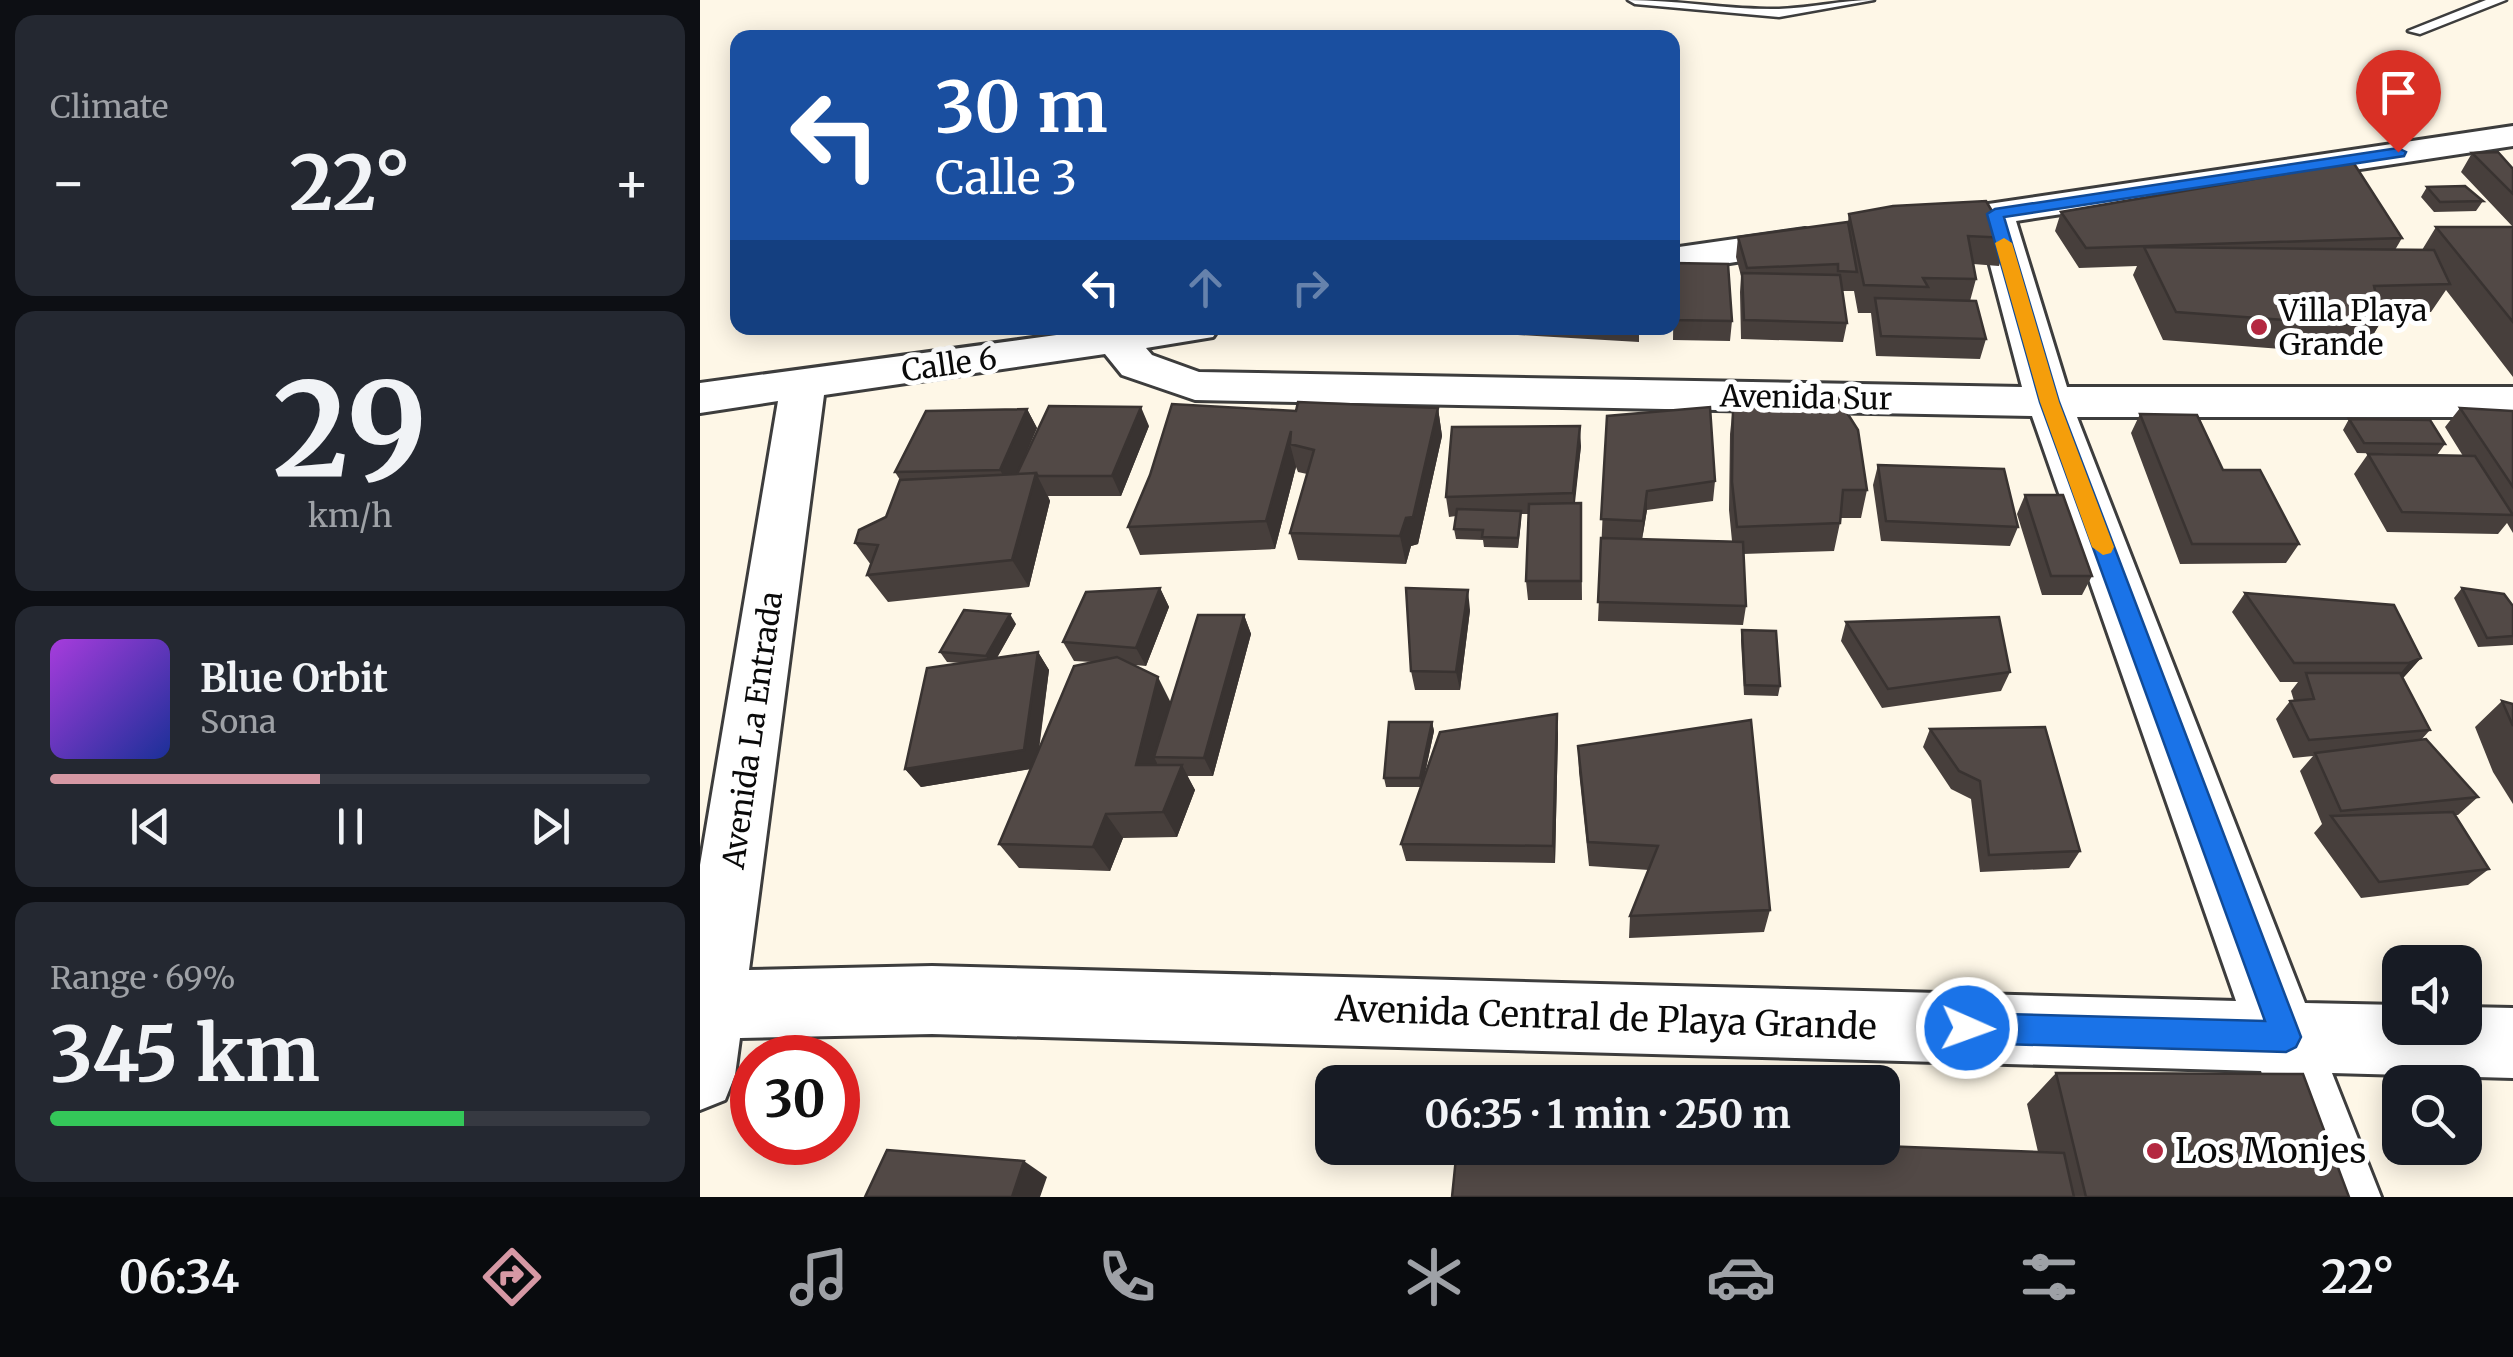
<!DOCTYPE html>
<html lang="en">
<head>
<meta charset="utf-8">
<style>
	body { margin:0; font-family:Merriweather,serif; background:#242831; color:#f1f3f6; height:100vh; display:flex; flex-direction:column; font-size:38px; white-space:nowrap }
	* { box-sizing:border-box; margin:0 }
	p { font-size:32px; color:#9ea1a6 }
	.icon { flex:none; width:55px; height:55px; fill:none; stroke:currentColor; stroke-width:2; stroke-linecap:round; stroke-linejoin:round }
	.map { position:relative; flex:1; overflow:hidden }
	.sheet { display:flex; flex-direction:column; gap:15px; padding:15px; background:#0d0f14; width:700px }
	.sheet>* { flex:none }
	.guide { position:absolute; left:30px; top:30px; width:950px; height:305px; border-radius:20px; box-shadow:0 5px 25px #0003; background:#1a4fa0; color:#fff; overflow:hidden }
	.buttons { position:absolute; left:1682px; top:945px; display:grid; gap:20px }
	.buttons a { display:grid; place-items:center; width:100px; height:100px; border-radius:20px; background:#171b24; box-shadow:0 5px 25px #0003; font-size:50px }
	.speed { position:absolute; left:30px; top:1035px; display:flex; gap:20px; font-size:50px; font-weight:700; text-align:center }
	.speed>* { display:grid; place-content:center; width:130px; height:130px; border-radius:50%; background:#171b24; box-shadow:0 5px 25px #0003; line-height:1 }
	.speed .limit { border:15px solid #d22; background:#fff; color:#111 }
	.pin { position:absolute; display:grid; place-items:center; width:85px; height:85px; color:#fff; margin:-102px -42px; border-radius:50% 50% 50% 0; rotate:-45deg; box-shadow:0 0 10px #0007 }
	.pin .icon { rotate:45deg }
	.me { position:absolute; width:110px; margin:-55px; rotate:92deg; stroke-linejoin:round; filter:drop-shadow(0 0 8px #0008) }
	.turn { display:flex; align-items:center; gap:35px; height:210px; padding:0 40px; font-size:45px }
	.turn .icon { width:130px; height:130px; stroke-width:2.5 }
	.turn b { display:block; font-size:70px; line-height:85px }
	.lanes { display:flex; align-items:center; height:95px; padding:0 40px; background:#0003; justify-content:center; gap:50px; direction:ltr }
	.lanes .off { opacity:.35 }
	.big { font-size:75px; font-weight:700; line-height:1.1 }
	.sheet .card { flex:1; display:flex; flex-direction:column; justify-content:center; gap:15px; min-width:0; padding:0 35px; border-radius:20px; background:#242831 }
	.sheet .dial { align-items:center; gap:0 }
	.dial b { font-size:130px; line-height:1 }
	.song { display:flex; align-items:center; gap:30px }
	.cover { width:120px; height:120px; border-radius:15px; background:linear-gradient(135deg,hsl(280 70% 55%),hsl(230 70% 35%)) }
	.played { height:10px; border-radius:5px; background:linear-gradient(90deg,#d698a4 45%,#363941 45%) }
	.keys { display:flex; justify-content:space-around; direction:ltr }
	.heat { display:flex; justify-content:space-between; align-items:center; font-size:55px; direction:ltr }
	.charge { height:15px; border-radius:8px; background:linear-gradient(90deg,#34c759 69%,#363941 0) }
	.trip { position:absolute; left:615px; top:1065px; width:585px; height:100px; border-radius:20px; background:#171b24; box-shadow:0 5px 25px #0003; font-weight:700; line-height:100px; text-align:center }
	.tabs { display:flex; height:160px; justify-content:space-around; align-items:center; background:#090b0e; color:#9ea1a6 }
	.tabs .icon { width:70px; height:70px }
	.tabs .current { color:#d698a4 }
	.tabs b { font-size:45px; color:#f1f3f6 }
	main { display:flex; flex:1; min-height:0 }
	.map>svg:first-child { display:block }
</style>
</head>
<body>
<main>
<section class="sheet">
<div class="card"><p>Climate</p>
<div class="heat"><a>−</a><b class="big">22°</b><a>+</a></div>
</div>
<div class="card dial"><b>29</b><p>km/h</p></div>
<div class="card">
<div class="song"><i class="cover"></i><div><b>Blue Orbit</b><p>Sona</p></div></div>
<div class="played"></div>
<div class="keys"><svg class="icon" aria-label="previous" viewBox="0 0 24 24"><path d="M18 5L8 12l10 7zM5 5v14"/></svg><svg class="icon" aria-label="pause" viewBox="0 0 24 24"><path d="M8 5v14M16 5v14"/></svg><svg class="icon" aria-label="next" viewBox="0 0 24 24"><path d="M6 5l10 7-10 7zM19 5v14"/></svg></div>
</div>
<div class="card"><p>Range · 69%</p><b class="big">345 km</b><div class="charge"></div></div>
</section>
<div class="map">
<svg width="1813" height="1197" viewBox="0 0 1813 1197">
	<rect width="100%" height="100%" fill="#fef7e7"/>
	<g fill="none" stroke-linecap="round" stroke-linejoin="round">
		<g stroke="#3d3d3d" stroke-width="5">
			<path id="service" d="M928,0C978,0 1029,10 1079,9C1111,8 1142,0 1174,0L1079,17L935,4Z
				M1786,0H1806L1720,34L1708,31Z"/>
		</g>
		<g stroke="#3d3d3d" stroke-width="6">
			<path id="minor" d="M1813,126V146L1316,221L1367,387H1813V417H1377L1605,1003L1700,1005V1028H1765V1007L1813,1008V1078L1632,1073L1681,1197H1605L1561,1071L232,1034L40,1038L35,1075L25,1100L0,1110V865L78,401L0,413V383L408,328H519L513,337L446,348L452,355L499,372L1322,387L1280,227L1261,229L1248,226L1242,218L1248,210ZM405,354L422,375L495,400L1332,416L1536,1001L232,966L49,970L124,395Z
				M1105,229L1119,233L1124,241L1119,249L972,272V248Z"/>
		</g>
		<use href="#service" fill="#fff" fill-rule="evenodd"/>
		<use href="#minor" fill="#fff" fill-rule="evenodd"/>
	</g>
	<path fill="#473f3c" d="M1772,153L1813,169V227L1761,172Z
		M1727,187L1783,201L1776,211L1734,212L1721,197Z
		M1361,212L1702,238L1695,250H1722L1736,227H1813V377L1746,290L1731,312L1681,313L1682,320L1665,348L1649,354L1463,340L1433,275L1437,266L1379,268L1355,231Z
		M1149,214L1308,238L1299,266L1273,264L1276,279L1270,301L1286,339L1280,359L1176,356L1171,313H1158L1154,291H1142L1147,323L1143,342L1041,339L1040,292L1041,276L1036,257L1038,237L1148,222Z
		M974,263L1032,321L1030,341L973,340Z
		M783,328H939V342L785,333Z
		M1033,406L1167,490L1161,518H1141L1134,551L1043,554L1046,606L1043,625L898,621L907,416L1015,481L1013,501L947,510L942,539L1032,541L1029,510L1030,434Z
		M738,408L742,436L718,544L711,546L706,564L598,560L590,533L607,474L598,472L596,467L575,549L440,555L428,527L596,411Z
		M1760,408L1813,411V533L1807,523L1798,534L1687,532L1654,474L1668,454L1763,456L1745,427Z
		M327,409L337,428L320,466L449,426L421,496H348L350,501L329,587L188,602L167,575L171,565L155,543L186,517L200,480L195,472Z
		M1440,414L1523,470L1599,544L1586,563L1480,564L1431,433Z
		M1649,419L1745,444L1737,455L1657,453L1643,430Z
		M881,446L874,504L881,503L882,600H828L826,581L828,514H821L818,548L784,547L783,540L756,539L754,529L756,516L749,517L746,497Z
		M1178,465L1318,527L1310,546L1181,541L1173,485Z
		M1325,495L1392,576L1382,595H1342L1317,514Z
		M460,588L469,607L446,666L435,665L471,703L544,615L551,634L513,776H487L495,790L477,837L423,838L410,871L319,868L299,844L331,769L221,787L205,769L261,663L247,662L240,652L316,624L297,658L338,652L349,670L339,750L392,662L374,661L363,642Z
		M1762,588L1813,606V645L1778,647L1754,598Z
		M1545,593L1721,658L1703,678L1730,730L1721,740L1778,797L1758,815H1755L1789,869L1768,885L1661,898L1614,833L1622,824L1600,771L1613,756L1593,758L1576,719L1590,701H1594L1591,691L1598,682H1580L1532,612Z
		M770,610L760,690H715L711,671Z
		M1146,622L1310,672L1301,691L1182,708L1141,641Z
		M1042,630L1080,686L1078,696L1044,695L1041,640Z
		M1802,701L1813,704V804L1793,772L1775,727Z
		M732,722L734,731L724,778L858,733L855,863L706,861L701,844L721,787H686L684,778Z
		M1230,729L1380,851L1369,868L1280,872L1271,799L1251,789L1223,747Z
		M878,746L1070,910L1064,932L929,938L930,916L949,870L889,866L879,772Z
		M1356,1073L1649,1197H752L1338,1152L1327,1104Z"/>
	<path fill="#393331" d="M1682,320L1665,348L1649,354L1666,326Z
		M441,407L449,426L421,496L412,476Z
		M738,408L742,436L718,544L711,546L706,564L700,536Z
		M327,409L337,428L311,489L300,470Z
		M880,426L881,446L874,512L873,493Z
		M591,431L590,444L596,467L575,549L566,521Z
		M336,473L350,501L329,587L312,560Z
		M947,491V510L942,540L943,521Z
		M821,511V521L818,548V538Z
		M460,588L469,607L446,666L436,648Z
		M768,590L770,610L760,690L756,672Z
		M310,614L316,624L292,666L286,656Z
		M544,615L551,634L513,776L504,758Z
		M338,652L349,670L336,768L221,787L205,769Z
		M1721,658L1704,677L1693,682L1709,663Z
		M458,677L471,703L454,757L457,763L451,790L436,765Z
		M857,714L858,733L855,863L853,846Z
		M732,722L734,731L722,787L720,778Z
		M482,765L495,790L477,837L463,812Z
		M406,814L423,838L410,871L393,847Z
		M324,1161L347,1177L340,1197H312Z"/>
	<path fill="#524946" stroke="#393331" stroke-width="2.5" d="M1798,152L1813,169V194L1772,153Z
		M1653,162L1702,238L1386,248L1361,212Z
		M1765,186L1783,201L1740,202L1727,187Z
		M1286,201L1308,238L1268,236L1276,279L1223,278L1228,287L1164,285L1149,214L1193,206Z
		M1148,222L1157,272L1138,271V264L1047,268L1038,237Z
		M1736,227H1813V322Z
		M1444,247L1734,250L1750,284L1674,286L1682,320L1666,326L1476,312Z
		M974,263L1028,264L1032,321L974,320Z
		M1042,273L1140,275L1147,323L1044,320Z
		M1175,298L1276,301L1286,339L1181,336Z
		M1137,397L1158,430L1167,490H1143L1140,523L1037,527L1032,482L1033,406Z
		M598,402L738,408L713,517L706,518L700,536L590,533L614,450L590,444L591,431L566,521L428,527L450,475L472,404L596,411Z
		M349,406L441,407L412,476H338L336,473L317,474Z
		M1010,407L1015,481L947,491L943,521L901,519L907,416Z
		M1760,408L1813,411V487Z
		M327,409L300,470L195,472L226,411Z
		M1440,414L1497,415L1523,470H1560L1599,544H1492Z
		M1649,419L1730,420L1745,444L1664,443Z
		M880,426L873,493L746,497L752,427Z
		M1668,454L1775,456L1813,515L1702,512Z
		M1178,465L1304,469L1318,527L1186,521Z
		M336,473L312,560L167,575L178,545L155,543L159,530L186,517L200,480Z
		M1325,495H1363L1392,576H1351Z
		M881,503V581H826L829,504Z
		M757,509L821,511L818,538L782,537L783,530L754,529Z
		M901,538L1043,542L1046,606L898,602Z
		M460,588L436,648L363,642L386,592Z
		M706,588L768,590L756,672L711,671Z
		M1762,588L1804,594L1813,606V636L1787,638Z
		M1545,593L1694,605L1721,658L1709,663H1594Z
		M264,610L310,614L286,656L240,652Z
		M498,615H544L504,758L454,757Z
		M1299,617L1310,672L1188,689L1146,622Z
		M1042,630L1076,631L1080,686L1045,685Z
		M338,652L324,750L205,769L227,668Z
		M417,657L458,677L436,765H482L463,812L406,814L393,847L299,844L374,666Z
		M1606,673H1700L1730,730L1609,740L1590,701L1614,699Z
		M1802,701L1813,704V726Z
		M857,714L853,846L701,844L740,732Z
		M1051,720L1070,910L930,916L958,846L888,842L878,746Z
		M689,722H732L720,778H684Z
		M1345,727L1380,851L1289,855L1280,781L1259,771L1230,729Z
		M1726,739L1778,797L1641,811L1615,753Z
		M1753,812L1789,869L1679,882L1631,816Z
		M1356,1073L1603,1074L1649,1197H1386Z
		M1182,1146L1364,1153L1374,1197H752L757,1148H1182Z
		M187,1150L324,1161L312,1197H165Z"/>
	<path fill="#1a73e8" stroke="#114b97" stroke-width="2.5" d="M1698,148L1706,152L1704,156L1304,217L1359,402L1601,1037L1596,1047L1586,1052L1267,1043L1256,1039L1252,1028L1256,1017L1267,1013L1565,1021L1340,402L1287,214L1295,209Z"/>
	<path fill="#f59e0b" d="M1304,238L1312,243L1359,402L1414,547L1411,553L1403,555L1392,547L1340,402L1295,243Z"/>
	<g fill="#b42840" stroke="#fff" stroke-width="4">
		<circle cx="1559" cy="327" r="10"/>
		<circle cx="1455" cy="1151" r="10"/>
	</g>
	<g text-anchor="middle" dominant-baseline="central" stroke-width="10" stroke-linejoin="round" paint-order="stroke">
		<g font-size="30" fill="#0a0a0a" stroke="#fff" text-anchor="start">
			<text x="1579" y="310">Villa Playa<tspan x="1579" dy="34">Grande</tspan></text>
		</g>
		<g font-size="30" fill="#0a0a0a" stroke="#fff">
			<text transform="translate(249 364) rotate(-8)">Calle 6</text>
			<text transform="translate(1106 397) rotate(1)">Avenida Sur</text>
			<text transform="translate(52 730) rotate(-82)">Avenida La Entrada</text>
		</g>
		<g font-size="35" fill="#0a0a0a" stroke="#fff">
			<text transform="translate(906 1018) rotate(2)">Avenida Central de Playa Grande</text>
		</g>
		<g font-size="35" fill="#0a0a0a" stroke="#fff" text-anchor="start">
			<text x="1475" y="1151">Los Monjes</text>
		</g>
	</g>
</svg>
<div class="buttons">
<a><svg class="icon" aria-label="sound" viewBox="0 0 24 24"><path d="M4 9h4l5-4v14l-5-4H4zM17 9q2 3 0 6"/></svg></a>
<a><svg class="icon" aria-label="search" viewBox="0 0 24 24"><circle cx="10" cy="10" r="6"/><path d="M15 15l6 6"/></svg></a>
</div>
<div class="speed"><div class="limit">30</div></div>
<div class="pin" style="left:1698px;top:152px;background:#d93025"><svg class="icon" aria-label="arrive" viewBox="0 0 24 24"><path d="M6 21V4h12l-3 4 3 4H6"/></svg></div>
<svg class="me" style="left:1267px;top:1028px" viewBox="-20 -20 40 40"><circle r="17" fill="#1a73e8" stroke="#fff" stroke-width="3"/><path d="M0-11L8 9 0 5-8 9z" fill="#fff"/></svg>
<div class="trip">06:35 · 1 min · 250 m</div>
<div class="guide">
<div class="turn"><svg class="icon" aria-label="left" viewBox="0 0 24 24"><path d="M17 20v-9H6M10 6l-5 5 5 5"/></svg><div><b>30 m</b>Calle 3</div></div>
<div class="lanes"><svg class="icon" aria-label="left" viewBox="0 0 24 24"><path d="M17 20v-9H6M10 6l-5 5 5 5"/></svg><svg class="icon off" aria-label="ahead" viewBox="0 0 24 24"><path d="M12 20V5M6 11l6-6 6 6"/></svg><svg class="icon off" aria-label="right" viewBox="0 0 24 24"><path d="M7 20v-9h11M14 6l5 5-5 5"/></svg></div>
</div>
</div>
</main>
<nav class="tabs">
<b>06:34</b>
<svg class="icon current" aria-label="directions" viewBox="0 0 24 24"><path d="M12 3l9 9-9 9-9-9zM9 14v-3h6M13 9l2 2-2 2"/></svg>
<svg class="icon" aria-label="music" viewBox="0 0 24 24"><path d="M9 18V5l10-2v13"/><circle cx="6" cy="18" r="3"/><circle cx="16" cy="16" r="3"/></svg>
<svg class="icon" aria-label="phone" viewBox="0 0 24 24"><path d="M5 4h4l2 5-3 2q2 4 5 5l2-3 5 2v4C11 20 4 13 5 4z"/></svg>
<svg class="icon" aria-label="climate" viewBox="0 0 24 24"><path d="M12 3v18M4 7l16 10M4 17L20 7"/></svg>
<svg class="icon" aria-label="car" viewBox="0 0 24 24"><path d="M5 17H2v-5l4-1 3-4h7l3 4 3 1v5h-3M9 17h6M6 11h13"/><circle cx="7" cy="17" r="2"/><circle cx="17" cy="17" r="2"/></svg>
<svg class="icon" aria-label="filters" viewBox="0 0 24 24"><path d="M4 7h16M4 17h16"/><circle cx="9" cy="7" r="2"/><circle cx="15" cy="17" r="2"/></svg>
<b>22°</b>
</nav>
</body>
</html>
